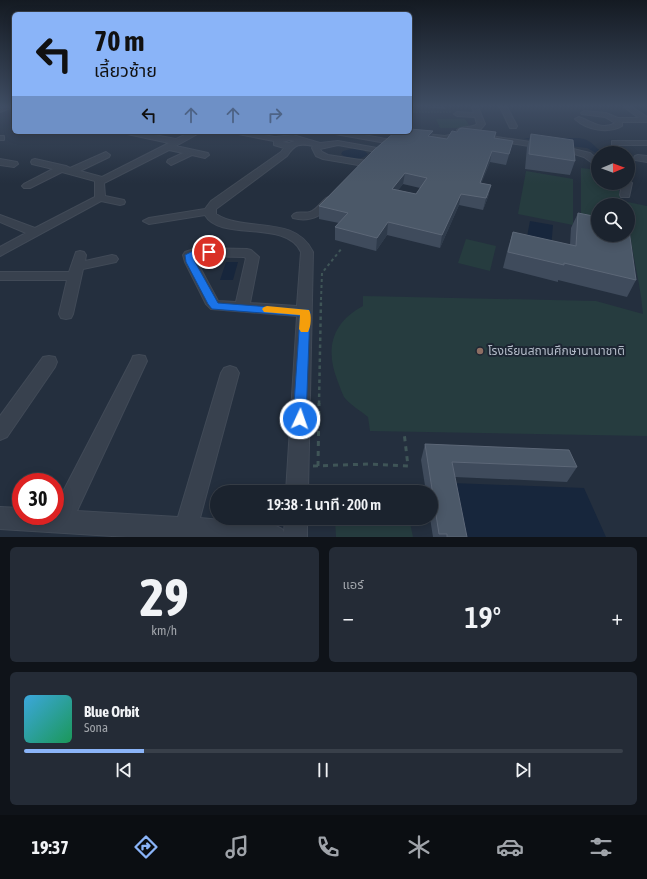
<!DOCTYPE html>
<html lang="th">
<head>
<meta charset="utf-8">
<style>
	body { margin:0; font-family:"Asap Condensed","Noto Sans Thai",sans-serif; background:#242b36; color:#f1f3f6; height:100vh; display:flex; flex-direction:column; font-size:15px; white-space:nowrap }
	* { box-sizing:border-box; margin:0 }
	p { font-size:13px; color:#a0a4aa }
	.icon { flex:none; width:22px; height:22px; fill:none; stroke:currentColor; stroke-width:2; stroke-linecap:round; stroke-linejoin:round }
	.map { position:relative; height:537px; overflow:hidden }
	.panel { display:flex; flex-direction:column; gap:10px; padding:10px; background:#0f1319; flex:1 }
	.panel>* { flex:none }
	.top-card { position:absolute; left:12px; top:12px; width:400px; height:122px; border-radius:6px; box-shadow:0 2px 10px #0003,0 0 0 1px #39404a; background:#8ab4f8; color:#111; overflow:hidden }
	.needle { width:26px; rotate:89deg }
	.tools { position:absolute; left:591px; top:146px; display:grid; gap:8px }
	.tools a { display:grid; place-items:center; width:44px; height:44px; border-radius:50%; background:#1b232e; box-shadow:0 2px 10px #0003,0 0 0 1px #39404a; font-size:20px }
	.speed { position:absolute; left:12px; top:473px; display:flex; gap:8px; font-size:20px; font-weight:700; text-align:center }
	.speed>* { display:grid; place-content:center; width:52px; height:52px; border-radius:50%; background:#1b232e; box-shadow:0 2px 10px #0003,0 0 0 1px #39404a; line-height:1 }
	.speed .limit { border:6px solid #d22; background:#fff; color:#111 }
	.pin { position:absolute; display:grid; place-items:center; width:34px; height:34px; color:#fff; margin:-17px; border:2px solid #fff; border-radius:50%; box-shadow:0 1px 4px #0007 }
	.me { position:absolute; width:44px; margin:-22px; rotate:3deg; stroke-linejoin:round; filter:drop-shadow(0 0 3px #0008) }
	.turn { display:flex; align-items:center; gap:14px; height:84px; padding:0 16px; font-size:18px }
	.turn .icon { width:52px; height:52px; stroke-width:2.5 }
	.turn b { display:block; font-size:28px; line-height:34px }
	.lanes { display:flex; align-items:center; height:38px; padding:0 16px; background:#0003; justify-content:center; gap:20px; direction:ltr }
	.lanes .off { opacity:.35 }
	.big { font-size:30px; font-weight:600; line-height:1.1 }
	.panel .widget { flex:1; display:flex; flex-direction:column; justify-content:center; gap:6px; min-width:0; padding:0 14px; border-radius:6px; background:#242b36 }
	.panel .dial { align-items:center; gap:0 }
	.dial b { font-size:52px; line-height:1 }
	.song { display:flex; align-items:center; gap:12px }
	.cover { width:48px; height:48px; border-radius:6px; background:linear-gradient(135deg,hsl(200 70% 55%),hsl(150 70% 35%)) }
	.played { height:4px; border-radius:2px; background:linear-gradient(90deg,#8ab4f8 20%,#39404a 20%) }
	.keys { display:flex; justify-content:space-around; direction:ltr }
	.heat { display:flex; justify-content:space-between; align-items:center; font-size:22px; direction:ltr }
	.panel .tiles { flex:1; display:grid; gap:10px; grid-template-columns:1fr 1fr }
	.widget:last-child { grid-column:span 2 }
	.trip { position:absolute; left:210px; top:485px; width:228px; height:40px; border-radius:20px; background:#1b232e; box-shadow:0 2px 10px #0003,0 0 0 1px #39404a; font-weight:600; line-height:40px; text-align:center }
	.dock { display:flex; height:64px; justify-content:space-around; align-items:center; background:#0b0e12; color:#a0a4aa }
	.dock .icon { width:28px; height:28px }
	.dock .selected { color:#8ab4f8 }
	.dock b { font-size:18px; color:#f1f3f6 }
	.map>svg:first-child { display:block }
</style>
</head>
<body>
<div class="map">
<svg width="647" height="537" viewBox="0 0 647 537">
	<rect width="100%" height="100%" fill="#242f3e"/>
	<path fill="#263c3f" d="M436,119H465L471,128H440Z
		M581,168L598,170V183H618L621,205H598V227L581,223Z
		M526,171L573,179V225L518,214Z
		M623,201L647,206V436L370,431L368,417C361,411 349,404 344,397C342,393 340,387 338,382C325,350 331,323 363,306V296L596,301L643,314C640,277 628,242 628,205H624Z
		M466,239L496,246L490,271L458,263Z
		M403,486L404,492H333L332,490Z
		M335,518H409L413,537H336Z"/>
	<path fill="#17263c" d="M524,138H579C593,140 593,147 604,153H598V154L587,148L537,142Z
		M355,148L363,150L368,154C361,161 348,160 341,154L343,151Z
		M530,221L553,225L551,248L526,242Z
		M226,262H238L233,280H220Z
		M452,483L584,488L606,537H462Z"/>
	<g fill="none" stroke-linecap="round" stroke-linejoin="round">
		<g stroke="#414a57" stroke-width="2">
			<path id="minor" d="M11,107L10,108L0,112V108Z
				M472,107H478L485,124L480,130L465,132L569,148L590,153L598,160V167L584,157L568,152L465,136L445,140L415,137L411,135L415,133L445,136L464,132H458L457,130C463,125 472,129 477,124L475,117L457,116L454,114L457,112L474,113Z
				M500,107H507L517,126L516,128H510Z
				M624,107H632L647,117V122H622V126C608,134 587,130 575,119L579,117C591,121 602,131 615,123L605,117L582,114L581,113L584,111L606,113L618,118H639Z
				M123,132H139L176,139L191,132H201L176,146L208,153L209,155L205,158L192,155L171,165L167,162L168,160L183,153L169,150L104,183L105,196L124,200L125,202L124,204L120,205L101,201L0,256V247L26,233L0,222V215L35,228L95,197V181L62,172L30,188H24L22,186L24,184L53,169L32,164L31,162L32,160L35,159L66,166L70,168L106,152L110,155L109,157L80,171L102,177L169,143L127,134Z
				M234,132H248L275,137L293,135L320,143L338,141L377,148L381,150L377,152L338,145L320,149L322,152L328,155L367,161L368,163L364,166L323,159L316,156L312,148L313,146C300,143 295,144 287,156L216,209V214C245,233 295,214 313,252L308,492H286L297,316L211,309L206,304L185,262L183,255L185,252L197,248L247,249L251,250L259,257L250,303L297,306L301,252C286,219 220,242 205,215L149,224L143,221L149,218L205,209L211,201L281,152L284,148L274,145V141L238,134ZM290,140L295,141L289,143L282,142ZM198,256L244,257L246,258L236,302L218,301L197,262L196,257Z
				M331,132H348L386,139L390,141L386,143L335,134Z
				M0,136H4V140H0Z
				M612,141H647V145H612Z
				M638,155L647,156V162L635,160L634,158L635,156Z
				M0,159L17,162L18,164L14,167L0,165Z
				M628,180L632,183L629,197H621L620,195L622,183H628Z
				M331,196L336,199C325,214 312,223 293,218L292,216C296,210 304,214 310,212C319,209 322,198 331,196Z
				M80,251L84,252L86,255L85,261L112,255L116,256L118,259L116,262L83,269L73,314L71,318L66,319L61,318L59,314L67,280H0V272H69L76,252Z
				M139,355L145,356L147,361L77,511L178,517L221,373L224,368L230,366L236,368L239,373L200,518L274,525L282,529L284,532L285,518H307V537H128L0,529V507L21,508V516H55V507L131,361L133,356Z
				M49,356L55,357L57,362L55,367L7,437L0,440V416L43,357Z"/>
		</g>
		<path stroke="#3f5557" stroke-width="1" stroke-dasharray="1.5 1.5" stroke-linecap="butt" d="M410,112H451"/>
		<path stroke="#3f5557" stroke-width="2" stroke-dasharray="3 3" stroke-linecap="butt" d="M321,300L322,273L342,248"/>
		<path stroke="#3f5557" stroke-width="2.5" stroke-dasharray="3.5 3.5" stroke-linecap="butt" d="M319,404L321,299"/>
		<path stroke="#3f5557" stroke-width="3" stroke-dasharray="5 5" stroke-linecap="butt" d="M313,466L369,464L408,466L404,432
			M318,466L319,403"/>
		<use href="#minor" fill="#38414e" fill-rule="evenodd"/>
	</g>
	<path fill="#3f4b5c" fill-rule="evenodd" d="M427,107H445V109Z
		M457,132H496L495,138L513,141L506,165L490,162L481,183L491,185L488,197L483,210L459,205L440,248L387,235L376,251L335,240V227L339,223L319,219V206L432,136L447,139ZM403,184L420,188L416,194L398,190Z
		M531,134L575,161L570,175L525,169L527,147Z
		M578,213L636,280L627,297L558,280V282L503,268L508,248L513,232L570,245L571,228Z
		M425,444L577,467L567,482L455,477L467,537H433L430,518H431V492H426L421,460Z"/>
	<path fill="#2f3b4b" d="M433,131L431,140L428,136Z
		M492,151L490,162L477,195L480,183Z
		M405,173L403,184L390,201L392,189Z
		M491,185L488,197L483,210L486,198Z
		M461,194L459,205L440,248L442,235Z
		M388,222L387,235L376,251L377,238Z"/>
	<path fill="#4b5868" stroke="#5c6777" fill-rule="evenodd" d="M462,128L496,132L494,138L513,141L509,154L492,151L480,183L491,185L486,198L461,194L442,235L388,222L377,238L335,227L348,213L319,206L374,150L395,132H410V129L433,131L428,136L447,139L452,131L457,132L459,129ZM405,173L427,178L416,194L392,189Z
		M531,134L573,140L575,161L529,154Z
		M578,213L598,217V235H628V223L636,280L564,263V265L508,252L513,232L576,246Z
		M425,444L569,450L577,467L452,462L467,537H447V534H439Z"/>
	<linearGradient id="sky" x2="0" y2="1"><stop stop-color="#141a22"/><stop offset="0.58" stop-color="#3f4d63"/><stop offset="1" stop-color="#3f4d63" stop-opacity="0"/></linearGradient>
	<rect width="647" height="183" fill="url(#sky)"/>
	<path fill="#1a73e8" stroke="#114b97" d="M197,249H209L214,252C209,257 200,253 194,257L195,262L218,303L309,310L310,312L306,419L304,423L300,425L295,423L293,419L300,316L212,309L208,304L186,262L185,255Z"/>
	<path fill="#f59e0b" d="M267,306L309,310C312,315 311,327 308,332H301L299,329L300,315L264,312L262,309L264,307Z"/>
	<circle fill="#8d6e63" stroke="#1d2633" stroke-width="1.5" cx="480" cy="351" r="4"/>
	<g text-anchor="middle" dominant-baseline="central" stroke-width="4" stroke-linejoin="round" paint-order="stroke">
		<g font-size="12" fill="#b4bcc9" stroke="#1d2633" text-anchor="start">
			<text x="488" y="351">โรงเรียนสถานศึกษานานาชาติ</text>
		</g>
	</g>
</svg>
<div class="tools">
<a><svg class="needle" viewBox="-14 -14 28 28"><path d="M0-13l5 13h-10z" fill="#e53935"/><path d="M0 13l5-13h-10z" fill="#a0a4aa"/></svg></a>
<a><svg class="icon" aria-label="search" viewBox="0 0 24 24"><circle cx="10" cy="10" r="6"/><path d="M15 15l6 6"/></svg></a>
</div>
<div class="speed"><div class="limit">30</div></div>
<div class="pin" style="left:209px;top:252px;background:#d93025"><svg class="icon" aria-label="arrive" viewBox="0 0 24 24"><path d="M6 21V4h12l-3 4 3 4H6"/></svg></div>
<svg class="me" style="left:300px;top:419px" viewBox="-20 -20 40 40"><circle r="17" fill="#1a73e8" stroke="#fff" stroke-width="3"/><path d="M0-11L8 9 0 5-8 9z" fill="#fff"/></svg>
<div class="trip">19:38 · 1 นาที · 200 m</div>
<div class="top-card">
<div class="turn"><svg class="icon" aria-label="left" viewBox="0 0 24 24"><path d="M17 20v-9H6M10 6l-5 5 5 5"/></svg><div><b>70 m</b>เลี้ยวซ้าย</div></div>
<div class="lanes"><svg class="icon" aria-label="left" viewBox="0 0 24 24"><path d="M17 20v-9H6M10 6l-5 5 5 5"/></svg><svg class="icon off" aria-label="ahead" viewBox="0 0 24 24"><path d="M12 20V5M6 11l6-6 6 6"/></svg><svg class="icon off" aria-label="ahead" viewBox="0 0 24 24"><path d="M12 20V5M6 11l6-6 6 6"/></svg><svg class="icon off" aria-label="right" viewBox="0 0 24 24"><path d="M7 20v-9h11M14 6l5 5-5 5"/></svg></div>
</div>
</div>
<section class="panel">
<div class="tiles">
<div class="widget dial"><b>29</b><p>km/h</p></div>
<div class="widget"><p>แอร์</p>
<div class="heat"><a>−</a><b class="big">19°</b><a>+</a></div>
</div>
<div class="widget">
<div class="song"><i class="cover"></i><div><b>Blue Orbit</b><p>Sona</p></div></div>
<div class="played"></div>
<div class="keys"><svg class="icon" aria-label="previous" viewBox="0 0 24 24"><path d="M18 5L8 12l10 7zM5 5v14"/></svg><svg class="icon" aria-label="pause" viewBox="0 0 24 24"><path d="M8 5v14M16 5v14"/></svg><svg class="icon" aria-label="next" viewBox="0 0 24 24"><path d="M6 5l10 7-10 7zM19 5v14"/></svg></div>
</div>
</div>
</section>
<nav class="dock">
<b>19:37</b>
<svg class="icon selected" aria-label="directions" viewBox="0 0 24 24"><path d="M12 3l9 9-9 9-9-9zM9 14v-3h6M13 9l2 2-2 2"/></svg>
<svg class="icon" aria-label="music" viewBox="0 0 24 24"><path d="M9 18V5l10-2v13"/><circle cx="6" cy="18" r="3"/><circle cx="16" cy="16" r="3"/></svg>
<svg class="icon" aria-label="phone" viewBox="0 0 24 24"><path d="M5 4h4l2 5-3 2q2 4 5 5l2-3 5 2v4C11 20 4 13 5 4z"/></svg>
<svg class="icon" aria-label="climate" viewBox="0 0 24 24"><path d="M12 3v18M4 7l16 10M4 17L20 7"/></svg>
<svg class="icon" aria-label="car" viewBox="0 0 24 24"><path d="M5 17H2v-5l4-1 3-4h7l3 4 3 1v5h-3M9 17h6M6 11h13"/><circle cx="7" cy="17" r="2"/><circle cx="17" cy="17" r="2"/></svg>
<svg class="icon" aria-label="filters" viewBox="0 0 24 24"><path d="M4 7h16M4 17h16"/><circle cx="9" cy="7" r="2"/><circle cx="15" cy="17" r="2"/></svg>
</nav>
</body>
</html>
